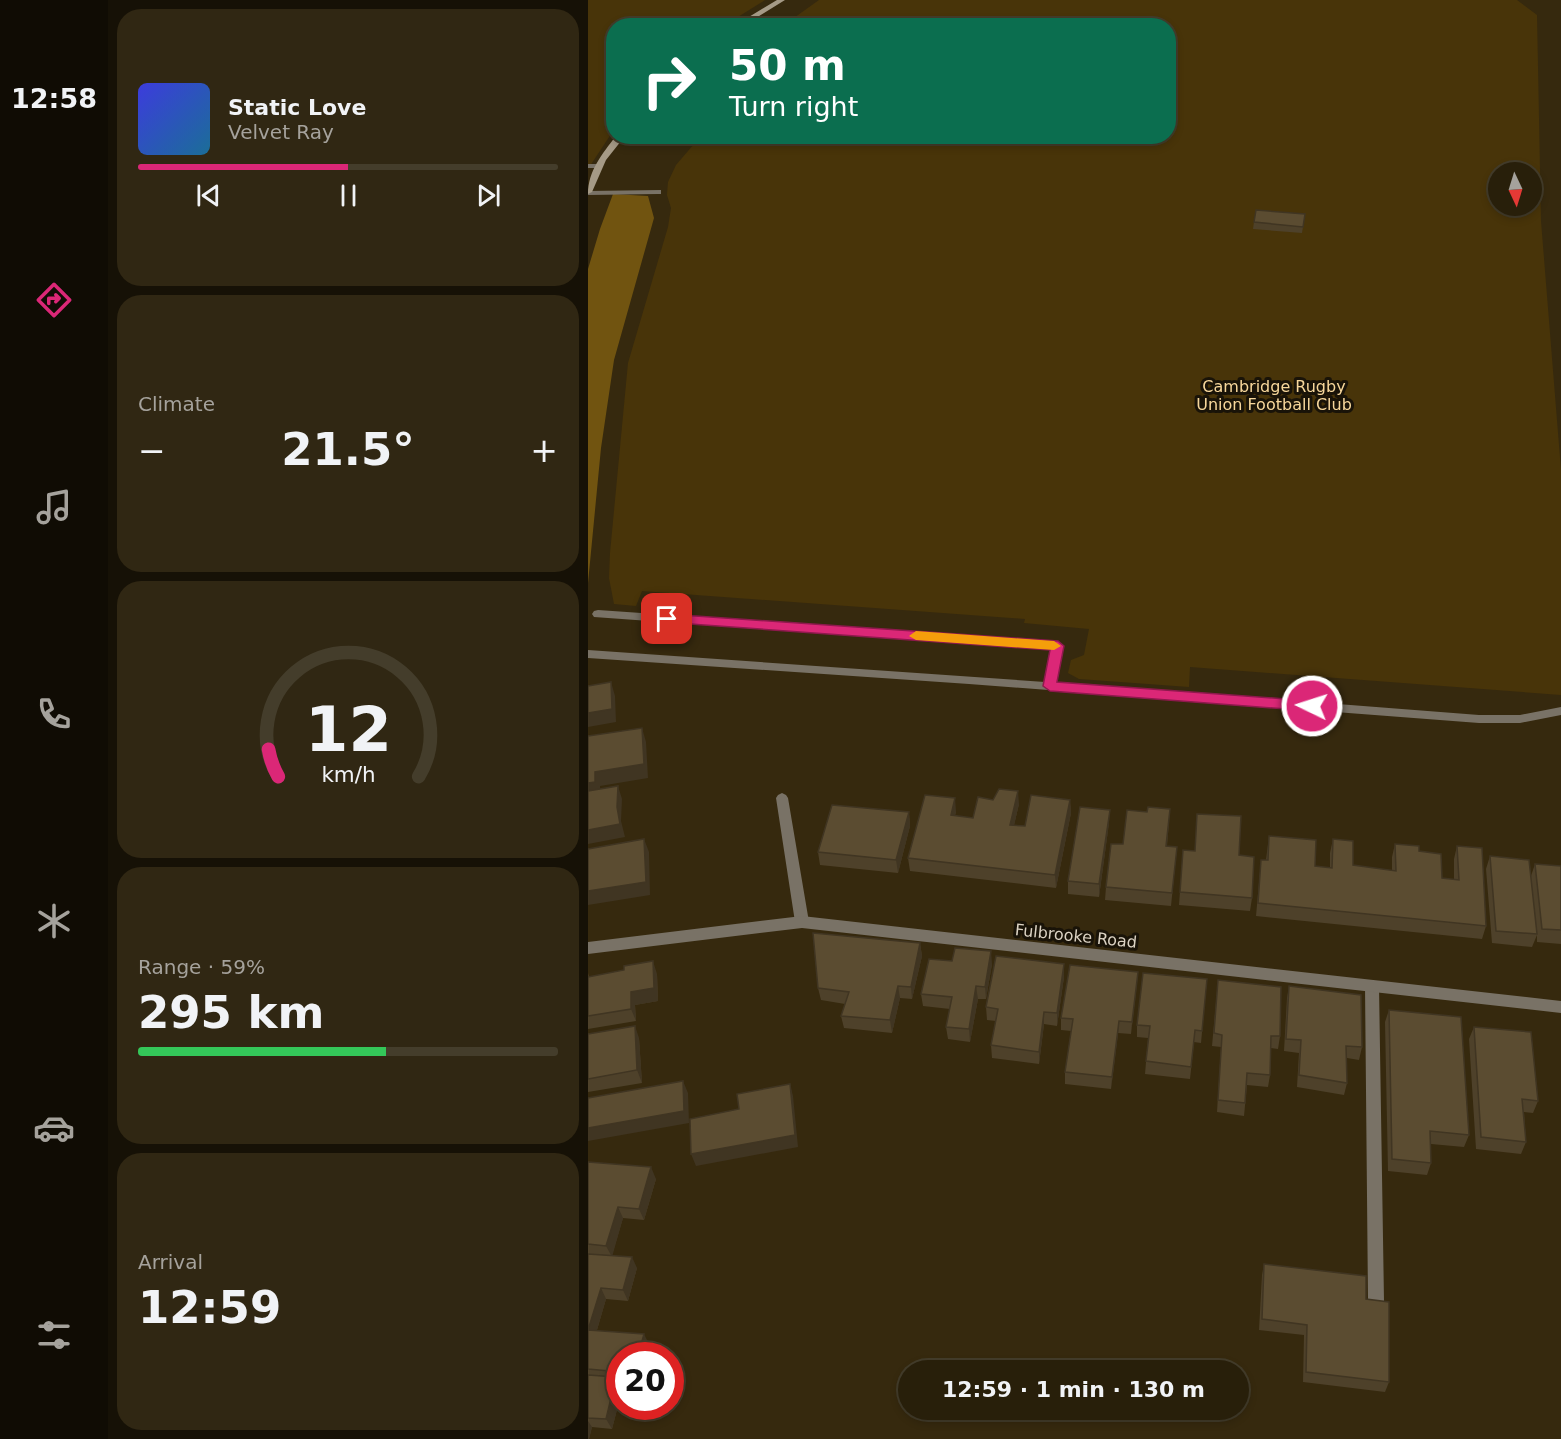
<!DOCTYPE html>
<html lang="en">
<head>
<meta charset="utf-8">
<style>
	body { margin:0; font-family:"DejaVu Sans",sans-serif; background:#302713; color:#f1f3f6; height:100vh; display:flex; flex-direction:column; font-size:22px; white-space:nowrap }
	* { box-sizing:border-box; margin:0 }
	p { font-size:20px; color:#a5a29c }
	.icon { flex:none; width:33px; height:33px; fill:none; stroke:currentColor; stroke-width:2; stroke-linecap:round; stroke-linejoin:round }
	.map { position:relative; flex:1; overflow:hidden }
	.details { display:flex; flex-direction:column; gap:9px; padding:9px; background:#161106; width:480px }
	.details>* { flex:none }
	.hud { position:absolute; left:18px; top:18px; width:570px; height:126px; border-radius:24px; box-shadow:0 3px 9px #0003,0 0 0 2px #443d2b; background:#0b6e4f; color:#fff; overflow:hidden }
	.needle { width:39px; rotate:176deg }
	.controls { position:absolute; left:900px; top:162px; display:grid; gap:12px }
	.controls a { display:grid; place-items:center; width:54px; height:54px; border-radius:50%; background:#281f0a; box-shadow:0 3px 9px #0003,0 0 0 2px #443d2b; font-size:30px }
	.speed { position:absolute; left:18px; top:1342px; display:flex; gap:12px; font-size:30px; font-weight:700; text-align:center }
	.speed>* { display:grid; place-content:center; width:78px; height:78px; border-radius:50%; background:#281f0a; box-shadow:0 3px 9px #0003,0 0 0 2px #443d2b; line-height:1 }
	.speed .limit { border:9px solid #d22; background:#fff; color:#111 }
	.pin { position:absolute; display:grid; place-items:center; width:51px; height:51px; color:#fff; margin:-26px; border-radius:12px; box-shadow:0 3px 9px #0006 }
	.me { position:absolute; width:66px; margin:-33px; rotate:274deg; stroke-linejoin:round; filter:drop-shadow(0 0 4px #0008) }
	.turn { display:flex; align-items:center; gap:21px; height:126px; padding:0 24px; font-size:27px }
	.turn .icon { width:78px; height:78px; stroke-width:2.5 }
	.turn b { display:block; font-size:42px; line-height:51px }
	.big { font-size:45px; font-weight:700; line-height:1.1 }
	.details .widget { flex:1; display:flex; flex-direction:column; justify-content:center; gap:9px; min-width:0; padding:0 21px; border-radius:24px; background:#302713 }
	.details .dial { align-items:center; gap:0 }
	.dial svg { height:156px; overflow:visible; fill:none; stroke:#443d2b; stroke-width:7; stroke-linecap:round; text-anchor:middle }
	.dial text { fill:#f1f3f6; stroke:none }
	.song { display:flex; align-items:center; gap:18px }
	.cover { width:72px; height:72px; border-radius:9px; background:linear-gradient(135deg,hsl(240 70% 55%),hsl(200 70% 35%)) }
	.played { height:6px; border-radius:3px; background:linear-gradient(90deg,#db2777 50%,#443d2b 50%) }
	.keys { display:flex; justify-content:space-around; direction:ltr }
	.heat { display:flex; justify-content:space-between; align-items:center; font-size:33px; direction:ltr }
	.charge { height:9px; border-radius:4px; background:linear-gradient(90deg,#34c759 59%,#443d2b 0) }
	.trip { position:absolute; left:310px; top:1360px; width:351px; height:60px; border-radius:30px; background:#281f0a; box-shadow:0 3px 9px #0003,0 0 0 2px #443d2b; font-weight:700; line-height:60px; text-align:center }
	main { display:flex; flex:1; min-height:0 }
	.tab-bar { display:flex; flex-direction:column; width:108px; justify-content:space-around; align-items:center; background:#100c04; color:#a5a29c }
	.tab-bar .icon { width:42px; height:42px }
	.tab-bar .on { color:#db2777 }
	.tab-bar b { font-size:27px; color:#f1f3f6 }
	.map>svg:first-child { display:block }
</style>
</head>
<body>
<main>
<nav class="tab-bar">
<b>12:58</b>
<svg class="icon on" aria-label="directions" viewBox="0 0 24 24"><path d="M12 3l9 9-9 9-9-9zM9 14v-3h6M13 9l2 2-2 2"/></svg>
<svg class="icon" aria-label="music" viewBox="0 0 24 24"><path d="M9 18V5l10-2v13"/><circle cx="6" cy="18" r="3"/><circle cx="16" cy="16" r="3"/></svg>
<svg class="icon" aria-label="phone" viewBox="0 0 24 24"><path d="M5 4h4l2 5-3 2q2 4 5 5l2-3 5 2v4C11 20 4 13 5 4z"/></svg>
<svg class="icon" aria-label="climate" viewBox="0 0 24 24"><path d="M12 3v18M4 7l16 10M4 17L20 7"/></svg>
<svg class="icon" aria-label="car" viewBox="0 0 24 24"><path d="M5 17H2v-5l4-1 3-4h7l3 4 3 1v5h-3M9 17h6M6 11h13"/><circle cx="7" cy="17" r="2"/><circle cx="17" cy="17" r="2"/></svg>
<svg class="icon" aria-label="filters" viewBox="0 0 24 24"><path d="M4 7h16M4 17h16"/><circle cx="9" cy="7" r="2"/><circle cx="15" cy="17" r="2"/></svg>
</nav>
<section class="details">
<div class="widget">
<div class="song"><i class="cover"></i><div><b>Static Love</b><p>Velvet Ray</p></div></div>
<div class="played"></div>
<div class="keys"><svg class="icon" aria-label="previous" viewBox="0 0 24 24"><path d="M18 5L8 12l10 7zM5 5v14"/></svg><svg class="icon" aria-label="pause" viewBox="0 0 24 24"><path d="M8 5v14M16 5v14"/></svg><svg class="icon" aria-label="next" viewBox="0 0 24 24"><path d="M6 5l10 7-10 7zM19 5v14"/></svg></div>
</div>
<div class="widget"><p>Climate</p>
<div class="heat"><a>−</a><b class="big">21.5°</b><a>+</a></div>
</div>
<div class="widget dial"><svg viewBox="0 0 100 80">
<path d="M14 69A42 42 0 1 1 86 69"/>
<path d="M14 69A42 42 0 0 1 9 55" stroke="#db2777"/>
<text x="50" y="56" font-size="32" font-weight="700">12</text>
<text x="50" y="72" font-size="11">km/h</text>
</svg></div>
<div class="widget"><p>Range · 59%</p><b class="big">295 km</b><div class="charge"></div></div>
<div class="widget"><p>Arrival</p><b class="big">12:59</b></div>
</section>
<div class="map">
<svg width="973" height="1439" viewBox="0 0 973 1439">
	<rect width="100%" height="100%" fill="#36290e"/>
	<path fill="#483409" fill-rule="evenodd" d="M0,0H177L137,25L26,26L25,131L0,169Z
		M231,0H929L949,15L953,221L973,470V695L602,667L601,687L491,679L480,673L483,660L496,655L501,629L436,623L437,619L54,591L48,606L26,604L21,578L22,553L40,363L80,227L83,208L79,195L80,182L88,165L112,137L580,136V26L196,25ZM910,172H944V206H910Z"/>
	<path fill="#715410" d="M25,194L60,196L66,218L26,360L13,448L0,583V269L12,229Z"/>
	<g fill="none" stroke-linecap="round" stroke-linejoin="round">
		<path fill="#797266" fill-rule="evenodd" d="M0,164H11L15,166L11,168H0Z
			M73,190V194H70L0,195V191Z
			M10,610L470,642L476,646L469,682L891,715H932L973,707V715L932,723H891L381,684L0,658V650L457,682L464,650L6,617L4,614L6,611Z
			M194,793L198,795L200,798L221,922L219,926L214,928L209,926L207,922L188,798L190,795Z
			M784,980L789,982L791,986L796,1301L794,1307L788,1309L782,1307L780,1301L777,986L779,982Z"/>
		<path fill="#797266" fill-rule="evenodd" d="M214,916L973,1001V1013L214,928L0,954V942Z"/>
		<path fill="#a59a86" fill-rule="evenodd" d="M189,0H197L155,26H146Z
			M28,136H37L18,160L4,192L0,194C0,171 14,154 28,136Z"/>
	</g>
	<path fill="#4e412a" d="M717,214L714,233L665,229L666,222Z
		M482,800L483,813L468,888L322,871L320,858L368,811L367,816L385,818L431,804L426,825L437,826Z
		M582,809L579,846L589,847L583,906L517,900L518,887L559,812Z
		M321,812L322,826L310,873L232,865L230,852Z
		M521,823L511,897L480,894V881Z
		M681,836L727,866L742,868V853L745,839L765,865L804,871V857L807,844L831,851L854,878L866,880V859L869,846L898,926L894,939L668,916L673,860H678Z
		M595,850L651,855L664,898L662,911L591,905Z
		M902,856L943,876L947,864L973,866V944L949,942V935L944,947L904,943L898,869Z
		M332,943L334,956L324,999L312,998L304,1033L256,1028L253,1016L257,1004L233,1000L230,988Z
		M404,964L398,999H390L382,1042L360,1039L358,1027L362,1009L335,1006L333,994Z
		M476,964V977L469,1026L456,1024L451,1064L404,1058L403,1045L408,1021L399,1020L398,1007Z
		M550,972L543,1034L530,1033L523,1089L477,1084V1072L483,1031L473,1030V1018Z
		M0,973L1,977L69,974L70,1001L47,1005L48,1021L0,1029Z
		M619,979L613,1043L606,1042L602,1079L557,1074L560,1038L549,1037V1025Z
		M630,980L692,1036L690,1049L683,1048L682,1075L680,1087L659,1085L656,1116L629,1112L633,1047L624,1046Z
		M701,986L774,1047L771,1060L759,1058V1083L756,1095L709,1087L711,1053L696,1051L699,998Z
		M801,1010L881,1135L876,1147L843,1144V1163L839,1175L800,1171L797,1022Z
		M886,1027L950,1101L945,1113L936,1112L938,1142L933,1154L888,1149L881,1039Z
		M0,1034L51,1038L54,1083L0,1092Z
		M0,1162L68,1179L56,1220L35,1218L24,1255L49,1268L40,1301L18,1299L9,1330L61,1344L32,1356V1381H31L32,1398L24,1429L4,1427L1,1439H0Z
		M676,1264L778,1299L801,1382L797,1392L715,1382L716,1335L671,1330L674,1275Z"/>
	<path fill="#403522" d="M23,682L27,696L28,722L0,727V713Z
		M54,728L58,742L60,778L12,786V795L0,797V783L7,772Z
		M30,786L34,799L33,821L37,837L0,844V830L29,807Z
		M430,791L431,804L423,838L422,825Z
		M367,798L368,811L364,829L363,815Z
		M482,800L483,813L468,888L467,875Z
		M522,810L521,823L511,897V884Z
		M321,812L322,826L310,873L308,860Z
		M56,839L61,852L62,895L0,905V891Z
		M332,943L334,956L324,999L323,987Z
		M403,951L404,964L398,999L397,987Z
		M65,961L69,974L70,1001L47,1005L48,1021L43,1009V992Z
		M476,964V977L469,1026V1013Z
		M550,972L549,985L543,1034L544,1022Z
		M310,986L312,998L304,1033L302,1020Z
		M388,986L390,999L382,1042L381,1029Z
		M456,1012V1024L451,1064V1052Z
		M531,1021L530,1033L523,1089L524,1077Z
		M47,1026L51,1038L54,1083L49,1070Z
		M95,1081L100,1093L101,1123L0,1141V1128Z
		M202,1084L205,1096L210,1147L108,1166L103,1154Z
		M63,1167L68,1179L56,1220L51,1209Z
		M30,1207L35,1218L24,1257L18,1246Z
		M44,1257L49,1268L40,1301L35,1290Z
		M13,1288L18,1299L6,1340L0,1330Z
		M56,1334L61,1344L58,1356H50Z
		M28,1377L32,1383V1398L24,1429L18,1419Z
		M0,1421L4,1427L1,1439H0Z"/>
	<path fill="#5b4c31" stroke="#403522" stroke-width="1.5" d="M668,210L717,214L715,227L666,222Z
		M23,682L24,709L0,713V686Z
		M54,728L56,764L7,772V782L0,783V736Z
		M30,786L29,807L32,824L0,830V791Z
		M411,789L430,791L422,825L437,826L443,795L482,800L467,875L320,858L337,795L367,798L363,815L385,818L390,797L405,800Z
		M244,805L321,812L308,860L230,852Z
		M492,807L522,810L511,884L480,881Z
		M560,807L582,809L578,846L589,847L584,893L518,887L523,844H535L539,810L559,812Z
		M609,814L653,816L651,855L666,857L664,898L592,892L595,850L607,851Z
		M681,836L728,840L727,866L744,868L745,839L765,841V865L808,871L807,844L831,846V851L853,854L854,878L871,880L869,846L894,848L898,926L670,903L673,860H680Z
		M56,839L58,882L0,891V849Z
		M902,856L941,860L949,934L908,931Z
		M947,864L973,866V930L954,929Z
		M225,933L332,943L323,987L310,986L302,1020L253,1016L261,992L230,988Z
		M367,948L403,951L397,987L388,986L381,1029L358,1027L364,997L333,994L341,959L364,961Z
		M408,956L476,964L469,1013L456,1012L451,1052L403,1045L410,1009L398,1007Z
		M65,961L66,988L43,992V1009L0,1016V977L36,970V966Z
		M482,965L550,972L544,1022L531,1021L524,1077L477,1072L485,1019L473,1018Z
		M555,973L619,979L614,1031L607,1030L603,1067L558,1061L562,1026L549,1025Z
		M630,980L693,987L692,1036H683L682,1075L659,1073L657,1103L630,1100L634,1035L626,1033Z
		M701,986L773,995L774,1047L758,1046L759,1083L711,1075L713,1040L698,1039Z
		M801,1010L873,1017L881,1135L842,1131L843,1163L804,1159Z
		M47,1026L49,1070L0,1079V1034Z
		M886,1027L943,1032L950,1101L934,1099L938,1142L893,1137Z
		M95,1081L96,1111L0,1128V1098Z
		M202,1084L207,1135L103,1154L102,1119L151,1109L149,1094Z
		M0,1162L63,1167L51,1209L30,1207L18,1246L0,1244Z
		M0,1254L44,1257L35,1290L13,1288L0,1330L56,1334L50,1356H32V1372L0,1369Z
		M676,1264L778,1276V1299L801,1302V1382L718,1372L719,1325L674,1319Z
		M0,1375L28,1377L18,1419L0,1418Z"/>
	<path fill="#db2777" stroke="#8e194d" stroke-width="1.5" d="M79,614L470,641L476,646L469,682L724,701L731,706L724,711L462,691L455,686L462,650L74,622L72,619L74,615Z"/>
	<path fill="#f59e0b" d="M328,631L466,641L473,646L466,650L328,640L321,636Z"/>
	<g text-anchor="middle" dominant-baseline="central" stroke-width="6" stroke-linejoin="round" paint-order="stroke">
		<g font-size="16" fill="#f7d79b" stroke="#191308">
			<text x="686" y="386">Cambridge Rugby<tspan x="686" dy="18">Union Football Club</tspan></text>
		</g>
		<g font-size="16" fill="#dcd3c4" stroke="#191308">
			<text transform="translate(488 936) rotate(6)">Fulbrooke Road</text>
		</g>
	</g>
</svg>
<div class="controls">
<a><svg class="needle" viewBox="-14 -14 28 28"><path d="M0-13l5 13h-10z" fill="#e53935"/><path d="M0 13l5-13h-10z" fill="#a5a29c"/></svg></a>
</div>
<div class="speed"><div class="limit">20</div></div>
<div class="pin" style="left:79px;top:619px;background:#d93025"><svg class="icon" aria-label="arrive" viewBox="0 0 24 24"><path d="M6 21V4h12l-3 4 3 4H6"/></svg></div>
<svg class="me" style="left:724px;top:706px" viewBox="-20 -20 40 40"><circle r="17" fill="#db2777" stroke="#fff" stroke-width="3"/><path d="M0-11L8 9 0 5-8 9z" fill="#fff"/></svg>
<div class="trip">12:59 · 1 min · 130 m</div>
<div class="hud">
<div class="turn"><svg class="icon" aria-label="right" viewBox="0 0 24 24"><path d="M7 20v-9h11M14 6l5 5-5 5"/></svg><div><b>50 m</b>Turn right</div></div>
</div>
</div>
</main>
</body>
</html>
